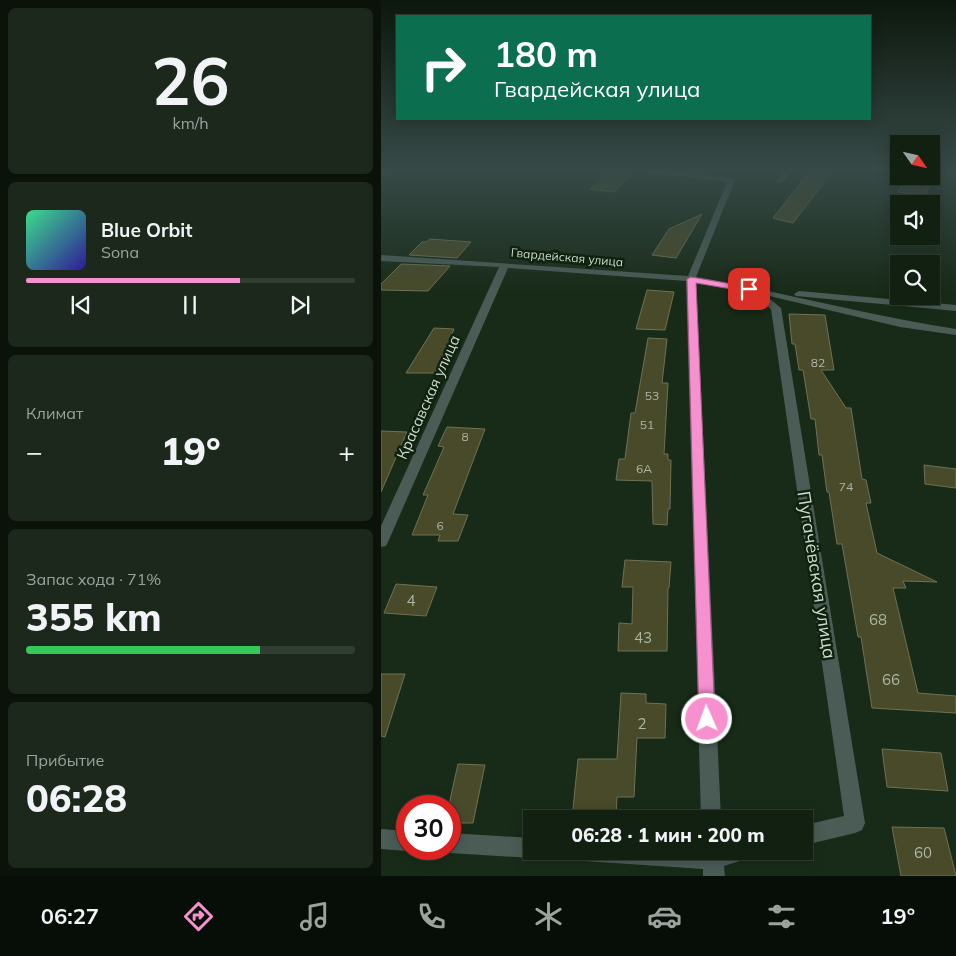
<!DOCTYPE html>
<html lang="ru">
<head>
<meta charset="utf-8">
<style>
	body { margin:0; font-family:Mulish,sans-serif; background:#1b281b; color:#f1f3f6; height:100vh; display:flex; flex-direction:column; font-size:19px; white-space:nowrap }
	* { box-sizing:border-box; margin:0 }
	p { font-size:16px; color:#9ca39f }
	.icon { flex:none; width:28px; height:28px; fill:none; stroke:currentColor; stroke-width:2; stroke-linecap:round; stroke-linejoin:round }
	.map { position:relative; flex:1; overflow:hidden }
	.side { display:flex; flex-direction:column; gap:8px; padding:8px; background:#0a120a; width:381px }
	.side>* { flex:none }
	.banner { position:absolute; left:15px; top:15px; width:475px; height:105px; border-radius:0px; box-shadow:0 2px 12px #0003,0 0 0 1px #313e32; background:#0b6e4f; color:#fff; overflow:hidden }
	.needle { width:32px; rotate:124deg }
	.buttons { position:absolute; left:509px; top:135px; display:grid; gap:10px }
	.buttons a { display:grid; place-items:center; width:50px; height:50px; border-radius:0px; background:#122012; box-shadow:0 2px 12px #0003,0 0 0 1px #313e32; font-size:25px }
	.speed { position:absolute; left:15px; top:795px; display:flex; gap:10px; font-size:25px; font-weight:700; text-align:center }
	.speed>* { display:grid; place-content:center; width:65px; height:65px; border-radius:50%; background:#122012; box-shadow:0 2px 12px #0003,0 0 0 1px #313e32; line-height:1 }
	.speed .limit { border:8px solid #d22; background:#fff; color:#111 }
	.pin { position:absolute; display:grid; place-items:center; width:42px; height:42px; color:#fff; margin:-21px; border-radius:10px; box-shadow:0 2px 8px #0006 }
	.me { position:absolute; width:55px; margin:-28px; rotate:358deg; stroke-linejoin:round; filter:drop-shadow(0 0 4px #0008) }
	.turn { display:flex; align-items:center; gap:18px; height:105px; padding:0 15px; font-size:22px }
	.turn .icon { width:65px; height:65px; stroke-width:2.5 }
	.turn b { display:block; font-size:35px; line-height:42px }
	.big { font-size:38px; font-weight:800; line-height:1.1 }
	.side .widget { flex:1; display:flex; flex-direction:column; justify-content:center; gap:8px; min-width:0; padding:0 18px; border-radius:8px; background:#1b281b }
	.side .dial { align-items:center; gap:0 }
	.dial b { font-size:65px; line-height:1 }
	.song { display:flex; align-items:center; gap:15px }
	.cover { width:60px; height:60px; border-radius:8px; background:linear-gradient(135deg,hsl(150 70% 55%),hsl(250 70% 35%)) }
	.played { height:5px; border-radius:2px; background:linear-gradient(90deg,#f790ce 65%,#313e32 65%) }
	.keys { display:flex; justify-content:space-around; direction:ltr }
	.heat { display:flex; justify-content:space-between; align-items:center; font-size:28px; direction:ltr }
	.charge { height:8px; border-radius:4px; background:linear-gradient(90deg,#34c759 71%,#313e32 0) }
	.trip { position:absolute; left:142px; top:810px; width:290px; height:50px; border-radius:0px; background:#122012; box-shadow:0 2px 12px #0003,0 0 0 1px #313e32; font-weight:800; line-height:50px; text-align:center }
	.dock { display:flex; height:80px; justify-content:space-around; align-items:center; background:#070d07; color:#9ca39f }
	.dock .icon { width:35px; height:35px }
	.dock .current { color:#f790ce }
	.dock b { font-size:22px; color:#f1f3f6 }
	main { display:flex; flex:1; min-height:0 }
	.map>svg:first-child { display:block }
</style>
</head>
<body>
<main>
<section class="side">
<div class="widget dial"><b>26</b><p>km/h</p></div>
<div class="widget">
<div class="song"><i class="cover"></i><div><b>Blue Orbit</b><p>Sona</p></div></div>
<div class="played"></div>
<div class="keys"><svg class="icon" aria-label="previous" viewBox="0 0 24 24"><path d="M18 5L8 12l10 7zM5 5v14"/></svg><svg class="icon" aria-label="pause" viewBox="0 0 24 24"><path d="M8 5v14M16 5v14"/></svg><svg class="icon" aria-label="next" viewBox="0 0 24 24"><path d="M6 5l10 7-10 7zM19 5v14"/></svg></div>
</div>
<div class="widget"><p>Климат</p>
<div class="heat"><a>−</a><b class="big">19°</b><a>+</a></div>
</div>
<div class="widget"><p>Запас хода · 71%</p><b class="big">355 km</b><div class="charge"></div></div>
<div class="widget"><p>Прибытие</p><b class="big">06:28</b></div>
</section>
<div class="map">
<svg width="575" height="876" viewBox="0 0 575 876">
	<rect width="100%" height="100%" fill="#182b18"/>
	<path fill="#484a29" stroke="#6f7254" d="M228,171H254L233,192L209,189Z
		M429,171H452L412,223L392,218Z
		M526,176H553L544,196L517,192Z
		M321,214L295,258L271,255L288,229Z
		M49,239L90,242L76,258L28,255L41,242H45Z
		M20,264L69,266L47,291L0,290V284Z
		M266,290L293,292L284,330L255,329Z
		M408,314L444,315L453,370H440L465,408H470L481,479L485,480L490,503H485L496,553L556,582L522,581L525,588H512L537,693L575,696V713L491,708L480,637H477L461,544H456L448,492H446L441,455H438L434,419H430L422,370H418L414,344H411Z
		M53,328L73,329L54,373H25Z
		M267,338L286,339L281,383H287L283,454H287V460H290L289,509H287L286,525L272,524L271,481L235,480L238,459H244L250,413H254Z
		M66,427L104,429L72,514L87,515L77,541H57L59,535H31L47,495H42L63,447L57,446Z
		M0,431L26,432L0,492Z
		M543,465L575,469V488L544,484Z
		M244,560L290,562L288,588H287L286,651H237L238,623L251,624L252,587H241Z
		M15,584L56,587L45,616L3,613Z
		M0,674H24L4,737L0,736Z
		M240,693L265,694V703L285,704L284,738H256L253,797H236L235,819H191L197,759H236Z
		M501,749L560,753L567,791L506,787Z
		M77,764L104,765L92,823H69V800Z
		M511,827L563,828L575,876H520Z"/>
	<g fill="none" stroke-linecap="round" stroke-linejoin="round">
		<path fill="#4b5c57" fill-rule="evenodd" d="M4,171H14L0,177V172Z
			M264,171H286L350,178L354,180L315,277C402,292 487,316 575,329V335L519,327L384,295L400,308L484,823L481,830L474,833L424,845V825L463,816L390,309L365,291L315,283L340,819H320L305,281L127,268L7,542L5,546L0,547V526L118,267L0,261V255L307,276L346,182L268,173Z
			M403,171H411L402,182H396L395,180Z
			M567,171H574L568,177L564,175Z
			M418,291L575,305V311L415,296L413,294Z
			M0,829L26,831V849H32L26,851L0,849Z
			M69,833L151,838V851H160L158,855L151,858L69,853L61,849H69Z
			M193,851H371L368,858L343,866L344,876H322V869L203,861L196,858Z"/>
	</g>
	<linearGradient id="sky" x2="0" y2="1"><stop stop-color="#0d180d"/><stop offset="0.58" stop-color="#374a48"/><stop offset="1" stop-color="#374a48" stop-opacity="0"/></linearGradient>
	<rect width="575" height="293" fill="url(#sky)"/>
	<path fill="#f790ce" stroke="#a15e86" d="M310,277L368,287L373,289L368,292L315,283L334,719L332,724L326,726L320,724L318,719L306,279Z"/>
	<g text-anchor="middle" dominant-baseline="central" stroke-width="5" stroke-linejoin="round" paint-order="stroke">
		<g font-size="12" fill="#cfdbcf" stroke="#0f220f">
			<text transform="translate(186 257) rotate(5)">Гвардейская улица</text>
		</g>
		<g font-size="12" fill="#adb7a6">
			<text x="437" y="362">82</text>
			<text x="271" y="395">53</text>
			<text x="266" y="424">51</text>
			<text x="84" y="436">8</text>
			<text x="263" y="468">6А</text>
			<text x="465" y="486">74</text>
			<text x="59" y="525">6</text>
		</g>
		<g font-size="15" fill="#cfdbcf" stroke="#0f220f">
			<text transform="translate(47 397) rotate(-66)">Красавская улица</text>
		</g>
		<g font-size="15" fill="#adb7a6">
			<text x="30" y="600">4</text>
			<text x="497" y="619">68</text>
			<text x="262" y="637">43</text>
			<text x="510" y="679">66</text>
			<text x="261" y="723">2</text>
			<text x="542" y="852">60</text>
		</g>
		<g font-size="18" fill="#cfdbcf" stroke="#0f220f">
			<text transform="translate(436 575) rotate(81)">Пугачёвская улица</text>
		</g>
	</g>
</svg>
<div class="buttons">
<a><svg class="needle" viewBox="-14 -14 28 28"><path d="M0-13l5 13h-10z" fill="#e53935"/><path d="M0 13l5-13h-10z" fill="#9ca39f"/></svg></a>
<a><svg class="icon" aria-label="sound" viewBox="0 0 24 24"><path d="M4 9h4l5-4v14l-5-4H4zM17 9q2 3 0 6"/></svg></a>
<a><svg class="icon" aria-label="search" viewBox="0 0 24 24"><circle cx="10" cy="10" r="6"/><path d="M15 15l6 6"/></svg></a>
</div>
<div class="speed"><div class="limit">30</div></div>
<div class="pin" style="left:368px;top:289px;background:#d93025"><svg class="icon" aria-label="arrive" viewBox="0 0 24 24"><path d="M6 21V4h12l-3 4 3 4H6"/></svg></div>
<svg class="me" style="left:326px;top:719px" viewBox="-20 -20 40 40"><circle r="17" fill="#f790ce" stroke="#fff" stroke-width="3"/><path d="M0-11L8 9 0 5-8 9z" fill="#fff"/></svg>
<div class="trip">06:28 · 1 мин · 200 m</div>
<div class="banner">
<div class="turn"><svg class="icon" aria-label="right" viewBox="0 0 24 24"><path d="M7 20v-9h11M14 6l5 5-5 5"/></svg><div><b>180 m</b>Гвардейская улица</div></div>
</div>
</div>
</main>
<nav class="dock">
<b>06:27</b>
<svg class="icon current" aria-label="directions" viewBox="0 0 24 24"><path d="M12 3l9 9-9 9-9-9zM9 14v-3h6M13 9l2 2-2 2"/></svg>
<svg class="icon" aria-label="music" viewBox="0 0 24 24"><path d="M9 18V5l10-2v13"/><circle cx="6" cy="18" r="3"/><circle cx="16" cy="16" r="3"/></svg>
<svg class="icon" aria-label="phone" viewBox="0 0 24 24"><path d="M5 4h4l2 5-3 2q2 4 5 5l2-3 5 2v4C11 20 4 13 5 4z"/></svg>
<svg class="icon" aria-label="climate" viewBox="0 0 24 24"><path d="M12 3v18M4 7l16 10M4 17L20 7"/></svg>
<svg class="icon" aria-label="car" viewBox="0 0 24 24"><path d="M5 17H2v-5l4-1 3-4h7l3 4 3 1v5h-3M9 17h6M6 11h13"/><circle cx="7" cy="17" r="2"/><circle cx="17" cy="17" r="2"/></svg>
<svg class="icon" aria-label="filters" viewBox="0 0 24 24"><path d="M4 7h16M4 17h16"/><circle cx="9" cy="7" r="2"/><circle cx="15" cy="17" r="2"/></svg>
<b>19°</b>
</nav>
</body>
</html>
